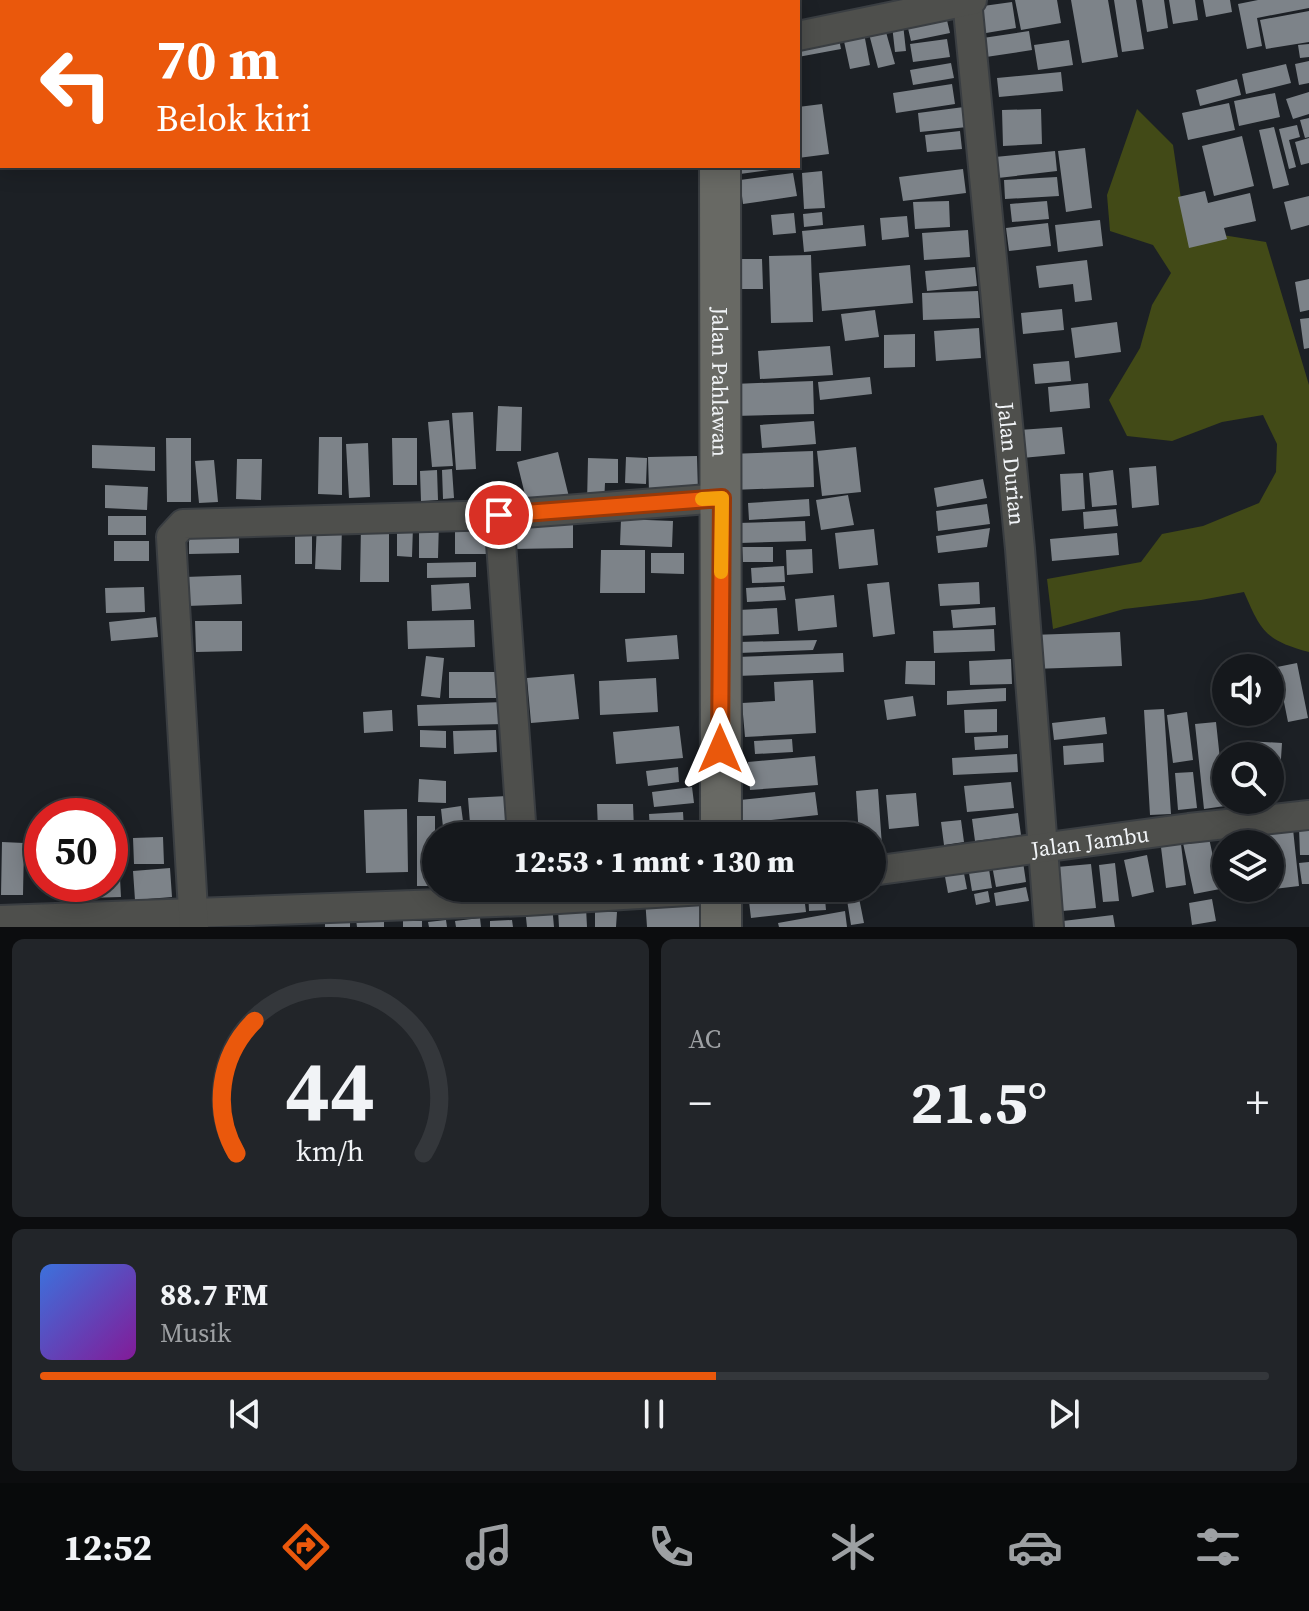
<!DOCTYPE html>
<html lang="id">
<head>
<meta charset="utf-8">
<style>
	body { margin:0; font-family:"Source Serif 4",serif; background:#222529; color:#f1f3f6; height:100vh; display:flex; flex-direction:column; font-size:30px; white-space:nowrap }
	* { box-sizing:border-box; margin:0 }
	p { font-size:26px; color:#9da0a3 }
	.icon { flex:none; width:44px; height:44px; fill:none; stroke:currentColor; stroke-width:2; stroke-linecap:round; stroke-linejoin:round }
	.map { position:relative; height:927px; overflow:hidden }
	.drawer { display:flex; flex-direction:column; gap:12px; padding:12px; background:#0c0d0f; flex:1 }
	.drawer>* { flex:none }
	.hud { position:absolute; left:0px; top:0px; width:800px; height:168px; box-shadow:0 4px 20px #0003,0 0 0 2px #34373b; background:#ea580c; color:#fff; overflow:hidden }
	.buttons { position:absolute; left:1212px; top:654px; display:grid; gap:16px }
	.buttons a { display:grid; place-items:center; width:72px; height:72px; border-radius:50%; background:#15181c; box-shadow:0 4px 20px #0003,0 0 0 2px #34373b; font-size:40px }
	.speed { position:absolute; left:24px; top:798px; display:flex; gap:16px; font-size:40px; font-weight:700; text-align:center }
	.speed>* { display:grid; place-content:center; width:104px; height:104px; border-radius:50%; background:#15181c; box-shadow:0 4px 20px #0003,0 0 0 2px #34373b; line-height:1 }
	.speed .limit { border:12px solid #d22; background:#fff; color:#111 }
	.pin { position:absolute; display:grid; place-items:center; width:68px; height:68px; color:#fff; margin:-34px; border:4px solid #fff; border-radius:50%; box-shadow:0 2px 8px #0007 }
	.me { position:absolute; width:88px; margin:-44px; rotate:0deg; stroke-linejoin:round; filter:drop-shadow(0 0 6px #0008) }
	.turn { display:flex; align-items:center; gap:28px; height:168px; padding:0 24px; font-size:36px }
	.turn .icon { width:104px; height:104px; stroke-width:2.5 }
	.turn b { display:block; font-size:56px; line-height:68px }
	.big { font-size:60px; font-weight:800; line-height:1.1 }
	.drawer .widget { flex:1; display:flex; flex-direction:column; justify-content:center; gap:12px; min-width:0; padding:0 28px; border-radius:12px; background:#222529 }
	.drawer .dial { align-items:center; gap:0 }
	.dial svg { height:208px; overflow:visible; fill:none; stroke:#34373b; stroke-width:7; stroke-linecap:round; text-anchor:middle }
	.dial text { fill:#f1f3f6; stroke:none }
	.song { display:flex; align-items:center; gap:24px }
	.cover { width:96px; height:96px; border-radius:12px; background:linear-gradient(135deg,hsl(220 70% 55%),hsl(290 70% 35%)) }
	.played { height:8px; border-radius:4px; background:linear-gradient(90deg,#ea580c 55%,#34373b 55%) }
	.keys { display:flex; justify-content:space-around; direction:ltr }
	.heat { display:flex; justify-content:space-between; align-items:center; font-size:44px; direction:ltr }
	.drawer .tiles { flex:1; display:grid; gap:12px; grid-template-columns:1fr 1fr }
	.widget:last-child { grid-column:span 2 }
	.trip { position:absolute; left:422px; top:822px; width:464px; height:80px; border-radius:40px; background:#15181c; box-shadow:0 4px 20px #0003,0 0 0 2px #34373b; font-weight:800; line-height:80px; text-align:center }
	.tabs { display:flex; height:128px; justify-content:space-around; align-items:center; background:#080a0b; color:#9da0a3 }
	.tabs .icon { width:56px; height:56px }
	.tabs .current { color:#ea580c }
	.tabs b { font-size:36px; color:#f1f3f6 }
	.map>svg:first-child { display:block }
</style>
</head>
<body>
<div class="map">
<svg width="1309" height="927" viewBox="0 0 1309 927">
	<rect width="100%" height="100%" fill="#1c2025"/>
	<path fill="#424a17" d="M1137,109L1173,145L1181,199L1204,232L1266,242L1309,385V652C1265,640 1261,631 1244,592L1201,600L1124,609L1053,629L1047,579L1141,562L1162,534L1203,526L1259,503L1276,472L1277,444L1263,415L1222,422L1172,441L1127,436L1109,400L1140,348L1152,305L1171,273L1153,245L1110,231L1107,195Z"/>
	<path fill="#7d8389" d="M1015,0H1057L1061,23L1021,30Z
		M1071,0H1108L1118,57L1082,63Z
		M1114,0H1136L1144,49L1122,52Z
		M1142,0H1164L1168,28L1147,32Z
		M1169,0H1195L1198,20L1173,24Z
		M1203,0H1230L1232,12L1206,17Z
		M1258,0H1309V8L1257,18L1262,46L1247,49L1238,4Z
		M1012,2L1016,28L980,34L976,7Z
		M1309,11V42L1266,49L1260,20Z
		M946,16L950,33L911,41L907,24Z
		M903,24L906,51L895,52L892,25Z
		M884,25L895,64L878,68L868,30Z
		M863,28L870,65L850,69L842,32Z
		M1029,31L1032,50L986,57L983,38Z
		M838,34L841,49L798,57V41Z
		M947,39L950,57L913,62L910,44Z
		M1069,40L1073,65L1038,70L1034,45Z
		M1309,44V57L1300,58L1298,45Z
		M1309,61V83L1299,85L1295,64Z
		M951,63L954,78L913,85L910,70Z
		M1286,64L1291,83L1246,94L1242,74Z
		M1061,72L1063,91L999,97L997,78Z
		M1237,79L1241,95L1200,106L1196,90Z
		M952,84L955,104L896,113L893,93Z
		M1309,92V114L1293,119L1286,99Z
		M1275,93L1280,117L1239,126L1234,101Z
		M1229,103L1235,130L1188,140L1182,113Z
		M822,104L829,154L798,158V107Z
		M964,107L967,127L920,132L918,113Z
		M1041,109L1042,144L1003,146L1002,110Z
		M1309,118V137L1305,138L1300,120Z
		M1297,125L1300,137L1289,140L1296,167L1289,169L1279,129Z
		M1274,127L1289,185L1273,189L1259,130Z
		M960,131L962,149L927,152L925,135Z
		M1242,136L1254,186L1214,196L1202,146Z
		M1309,138V163L1301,165L1295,142Z
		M1085,148L1092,208L1066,212L1058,151Z
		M1055,151L1057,171L998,178L995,157Z
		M741,166H776L777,169L740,174Z
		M963,169L966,193L903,201L899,177Z
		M822,171L825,208L804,209L802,173Z
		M793,173L797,196L743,204L740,180Z
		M1057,177L1059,196L1005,199L1004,180Z
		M1205,191L1208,203L1250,193L1256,221L1224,228L1227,239L1189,248L1178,197Z
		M1309,196V225L1291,230L1284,202Z
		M949,201L950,227L915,229L913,202Z
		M1047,201L1049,219L1012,222L1010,204Z
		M822,212L823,225L804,227L803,214Z
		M794,213L796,233L773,235L771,215Z
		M907,216L909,237L882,240L880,218Z
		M1100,220L1103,246L1058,252L1055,225Z
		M1048,223L1051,246L1009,251L1006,228Z
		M864,225L866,246L804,252L802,231Z
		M968,230L970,257L924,260L922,233Z
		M811,255L813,322L771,323L769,256Z
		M736,259H762L763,289H736Z
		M1087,260L1092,300L1075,302L1073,284L1039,288L1036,266Z
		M910,265L913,303L822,311L819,273Z
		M975,267L977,286L927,291L925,271Z
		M1309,279V310L1300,312L1295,282Z
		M978,291L980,318L923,320L922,293Z
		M1062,309L1064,330L1023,334L1021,313Z
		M875,310L879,337L845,341L841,314Z
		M1309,318V348L1304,349L1300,319Z
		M1117,322L1121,352L1075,358L1071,328Z
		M979,328L981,358L936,361L934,331Z
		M915,334V367L884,368V335Z
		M830,346L833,375L760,379L758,351Z
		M1069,361L1071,381L1035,384L1033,364Z
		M870,377L872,394L820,400L818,382Z
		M813,381L814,414L734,416L733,384Z
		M1088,383L1090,408L1050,412L1048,387Z
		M498,406L522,407L521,451H496Z
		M473,412L476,469L456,470L452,413Z
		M449,420L453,466L432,467L428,422Z
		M814,421L816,444L762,448L760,425Z
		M1062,427L1065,454L1022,458L1019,430Z
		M319,437H342V495L318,494Z
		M166,438H191V502H167Z
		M392,438H417V485H393Z
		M368,443L370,497L349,498L346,444Z
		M92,445L155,447V471L92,468Z
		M856,447L861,492L822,496L817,451Z
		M813,451L814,487L731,490L729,454Z
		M558,452L569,497L528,507L517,462Z
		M697,456L698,492H649L648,457Z
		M626,457L647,458L646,484L625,483Z
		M588,458L618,459V483H605L604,504L587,503Z
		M237,459H262L261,500L236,499Z
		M214,460L218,502L199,503L195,461Z
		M1156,466L1159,505L1132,508L1129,468Z
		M452,469L454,498L443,499L442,470Z
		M437,470L438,500L421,501L420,471Z
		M1113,470L1117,505L1092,507L1089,473Z
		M1083,473L1085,509L1062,511L1060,474Z
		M983,479L987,498L937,507L934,488Z
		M105,485L148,487L147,510L105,508Z
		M848,495L854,525L821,530L816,500Z
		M809,499L810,516L749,520L748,503Z
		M987,504L990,524L938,531L936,511Z
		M1116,509L1118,526L1084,529L1083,512Z
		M108,516H146V535H108Z
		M621,519L673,521L672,547L620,545Z
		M419,521H439L438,558H419Z
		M573,521V548L512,549L511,522Z
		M805,521L806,541L739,543L738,523Z
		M317,523L342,524L341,570L315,569Z
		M295,524L312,525V564H295Z
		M361,525H389V582H360Z
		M397,526H413L412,557L397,556Z
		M239,527V553L189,554V528Z
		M990,528L987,547L938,553L936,536Z
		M455,529H488V554H455Z
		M874,529L878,565L839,569L835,533Z
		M1117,533L1119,555L1052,561L1050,539Z
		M114,541H149V561H114Z
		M742,547H773V562H743Z
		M812,549L813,573L787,575L786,550Z
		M601,550H645V593H600Z
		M651,553H684V574L651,573Z
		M476,562V577L427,578V563Z
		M784,566L785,582L752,583L751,568Z
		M241,575L242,604L187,606L185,577Z
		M889,582L895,634L873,637L867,584Z
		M979,582L980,604L940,606L938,584Z
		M469,583L471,609L432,611L431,585Z
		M784,586L786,600L747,602L746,588Z
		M144,587L145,612L106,613L105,588Z
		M834,595L837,627L798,631L795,599Z
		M995,607L996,625L953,628L951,610Z
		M777,608L779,634L739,636L738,610Z
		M156,617L158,637L111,641L109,622Z
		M474,620L475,647L408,649L407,621Z
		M195,621H242V651L196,652Z
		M994,629L995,651L934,653L933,631Z
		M1120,632L1122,666L1032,669L1031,635Z
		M677,635L679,659L627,662L625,639Z
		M817,640L813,650L739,653V642Z
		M843,653L844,672L737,676L736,657Z
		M426,656L444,658L440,698L421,696Z
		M1011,659L1012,684L970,685L969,661Z
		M906,661H935V685L905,684Z
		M1297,663L1308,718L1288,722L1277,667Z
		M449,672H498V698H449Z
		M574,674L579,719L531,723L527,678Z
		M656,678L658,712L600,715L599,681Z
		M813,680L816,733L745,737L742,703L775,701L774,682Z
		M1006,688V701L947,705V691Z
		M913,696L916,716L887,720L884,700Z
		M504,702L505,724L418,726L417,705Z
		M997,709V732L965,733L964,710Z
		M1164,709L1171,814L1150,815L1144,710Z
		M392,710L393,731L364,733L363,712Z
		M1187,712L1193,760L1173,763L1167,715Z
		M1105,717L1107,734L1054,740L1052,723Z
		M1216,722L1225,806L1204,809L1195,724Z
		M679,726L683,758L616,764L613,732Z
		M420,730L446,731V748L420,747Z
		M496,730L497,752L454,754L453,731Z
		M1008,735V748L975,750L974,737Z
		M792,739L793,752L755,754L754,741Z
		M1247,741L1282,743L1279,790H1270V756H1246Z
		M1103,743L1104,762L1064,765L1063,746Z
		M1017,754L1018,772L953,775L952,758Z
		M815,756L818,785L750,790L748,762Z
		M678,767L679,782L648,786L646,771Z
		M1193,772L1197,808L1178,810L1175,773Z
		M419,779L446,781V803L418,802Z
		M1011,782L1014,808L967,812L964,786Z
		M692,787L694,803L654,807L652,792Z
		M878,789L882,846L872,850V836H859L856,791Z
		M815,792L818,815L742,823L740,800Z
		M916,793L919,826L889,829L886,795Z
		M507,796L510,836H471L468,798Z
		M597,804H633L634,830H598Z
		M461,806L465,836H444L441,809Z
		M407,809L408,872L366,873L364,810Z
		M683,812L684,829L650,831L649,814Z
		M1018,813L1021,835L975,841L972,819Z
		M417,816H435V886H417Z
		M817,820L820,836H753L752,828Z
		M961,820L964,842L944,845L941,822Z
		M1309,827V855H1300L1299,828Z
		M589,829V836H570L569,830Z
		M1293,829L1299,886L1274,889L1267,832Z
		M1180,836L1186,885L1166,888L1160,839Z
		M163,837L164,864H134L133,838Z
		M1209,838L1220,889L1194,894L1183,843Z
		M110,840H118L121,897L87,898V884H110Z
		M2,842L24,843L23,895H1Z
		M1022,855L1026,882L996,887L991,860Z
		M1147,855L1154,892L1132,897L1124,860Z
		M1309,862V884H1302L1299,863Z
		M962,863L967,889L948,893L943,866Z
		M988,863L992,888L972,891L968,867Z
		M1115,863L1119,901L1103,902L1099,865Z
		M1091,864L1096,908L1062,911L1057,867Z
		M170,868L172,897L135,900L133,871Z
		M1026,887L1029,901L996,906L994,893Z
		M803,888L806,912L751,918L748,893Z
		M824,888L826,910L809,911L808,889Z
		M827,888H856L857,895L828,896Z
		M1232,888H1260V891L1233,896Z
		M988,891L990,902L976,905L974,894Z
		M705,894L708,927H647L645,898Z
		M859,898L864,923L851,925L847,900Z
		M1212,899L1216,921L1192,925L1189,903Z
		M552,905L554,927H527L525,908Z
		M586,907L587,927H559L558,909Z
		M595,911L617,912L616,927H595Z
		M845,911L847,927H779L778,923Z
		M1113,915L1115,927H1064L1063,921Z
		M384,917V927H357L356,919Z
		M480,918L481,927H456L455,921Z
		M446,920L447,927H429L428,922Z
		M512,920L513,927H490V921Z
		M403,921H422V927H403Z
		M350,922V927H325V923Z"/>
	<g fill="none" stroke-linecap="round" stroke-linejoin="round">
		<g stroke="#3a3e42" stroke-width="32">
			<g id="minor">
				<path id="s1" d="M967,0L1020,549L1049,927"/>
				<path d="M798,36L972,0"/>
				<path d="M499,515L522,836"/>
				<path id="s2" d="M872,871L1189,828L1309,815"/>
				<path d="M0,920L526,901L736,888"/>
				<path d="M194,927L171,537L183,524L499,515L722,498"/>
			</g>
		</g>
		<g stroke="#3a3e42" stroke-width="44">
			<g id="secondary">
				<path d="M720,0V2"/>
				<path id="s3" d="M720,166L721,836"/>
				<path d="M721,888V927"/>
			</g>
		</g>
		<use href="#minor" stroke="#4e4f4c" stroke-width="28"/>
		<use href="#secondary" stroke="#686964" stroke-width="40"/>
	</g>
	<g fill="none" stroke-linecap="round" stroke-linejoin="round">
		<g stroke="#983908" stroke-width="20">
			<path id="route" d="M499,515L722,498L720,749"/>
		</g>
		<use href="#route" stroke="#ea580c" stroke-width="14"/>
		<path stroke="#f59e0b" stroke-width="14" d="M702,499L722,498L721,572"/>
	</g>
	<g text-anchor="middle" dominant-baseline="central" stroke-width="8" stroke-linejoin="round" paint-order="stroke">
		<g font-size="22" fill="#f1f4f7" stroke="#13171b">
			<text stroke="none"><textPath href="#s3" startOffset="216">Jalan Pahlawan</textPath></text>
			<text stroke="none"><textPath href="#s1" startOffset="466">Jalan Durian</textPath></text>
			<text stroke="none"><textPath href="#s2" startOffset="220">Jalan Jambu</textPath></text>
		</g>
	</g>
</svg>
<div class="buttons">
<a><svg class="icon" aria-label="sound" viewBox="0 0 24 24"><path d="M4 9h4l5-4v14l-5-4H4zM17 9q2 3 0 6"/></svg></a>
<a><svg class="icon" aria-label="search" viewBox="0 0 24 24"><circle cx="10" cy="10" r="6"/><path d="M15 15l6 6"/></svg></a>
<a><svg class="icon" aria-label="layers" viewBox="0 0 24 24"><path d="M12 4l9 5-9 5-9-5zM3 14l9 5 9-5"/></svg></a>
</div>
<div class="speed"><div class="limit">50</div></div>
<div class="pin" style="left:499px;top:515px;background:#d93025"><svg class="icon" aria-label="arrive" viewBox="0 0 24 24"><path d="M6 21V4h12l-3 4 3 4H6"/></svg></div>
<svg class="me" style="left:720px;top:749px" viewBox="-20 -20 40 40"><path d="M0-17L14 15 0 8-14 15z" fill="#ea580c" stroke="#fff" stroke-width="4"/></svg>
<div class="trip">12:53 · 1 mnt · 130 m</div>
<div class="hud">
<div class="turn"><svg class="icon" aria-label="left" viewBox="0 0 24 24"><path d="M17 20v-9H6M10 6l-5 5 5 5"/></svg><div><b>70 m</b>Belok kiri</div></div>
</div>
</div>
<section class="drawer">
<div class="tiles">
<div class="widget dial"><svg viewBox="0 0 100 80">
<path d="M14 69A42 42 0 1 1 86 69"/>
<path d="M14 69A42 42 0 0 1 21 18" stroke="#ea580c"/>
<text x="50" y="56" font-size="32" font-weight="700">44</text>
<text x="50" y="72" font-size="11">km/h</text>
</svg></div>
<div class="widget"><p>AC</p>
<div class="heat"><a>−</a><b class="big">21.5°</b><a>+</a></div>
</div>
<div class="widget">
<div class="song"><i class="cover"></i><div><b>88.7 FM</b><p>Musik</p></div></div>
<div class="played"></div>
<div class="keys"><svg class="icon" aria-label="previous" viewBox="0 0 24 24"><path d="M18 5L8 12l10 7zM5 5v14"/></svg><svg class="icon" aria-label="pause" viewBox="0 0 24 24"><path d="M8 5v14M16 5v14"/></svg><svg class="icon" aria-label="next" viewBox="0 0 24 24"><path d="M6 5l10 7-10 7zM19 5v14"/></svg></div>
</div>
</div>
</section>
<nav class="tabs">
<b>12:52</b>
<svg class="icon current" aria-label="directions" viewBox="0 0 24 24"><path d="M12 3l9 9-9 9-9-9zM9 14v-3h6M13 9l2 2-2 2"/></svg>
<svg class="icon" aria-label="music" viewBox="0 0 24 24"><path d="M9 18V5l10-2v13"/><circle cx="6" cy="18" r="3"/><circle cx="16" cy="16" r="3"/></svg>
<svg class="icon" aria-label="phone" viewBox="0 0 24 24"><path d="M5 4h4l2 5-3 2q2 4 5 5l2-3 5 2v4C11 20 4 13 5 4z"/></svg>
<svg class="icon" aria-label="climate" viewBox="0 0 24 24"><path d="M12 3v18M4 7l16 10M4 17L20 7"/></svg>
<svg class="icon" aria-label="car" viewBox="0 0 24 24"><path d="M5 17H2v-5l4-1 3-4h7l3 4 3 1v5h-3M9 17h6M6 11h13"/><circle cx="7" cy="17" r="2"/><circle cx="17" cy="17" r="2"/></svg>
<svg class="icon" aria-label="filters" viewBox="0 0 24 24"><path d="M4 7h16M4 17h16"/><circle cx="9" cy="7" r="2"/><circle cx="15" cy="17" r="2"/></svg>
</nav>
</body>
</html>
